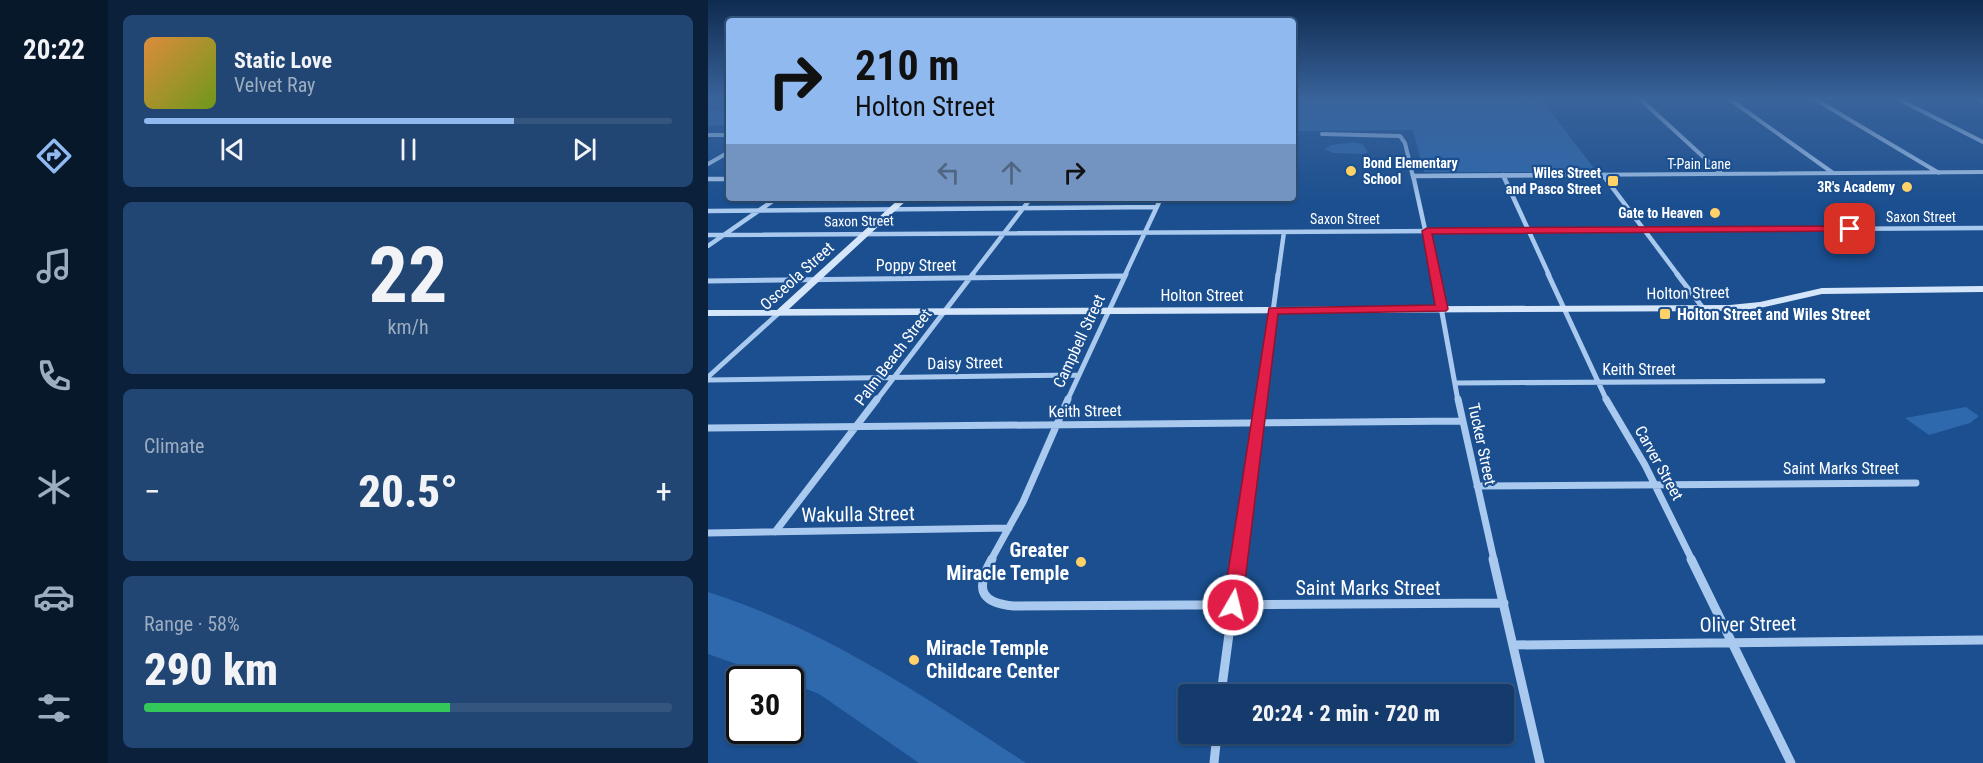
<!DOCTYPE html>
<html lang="en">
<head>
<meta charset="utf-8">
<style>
	body { margin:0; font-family:"Roboto Condensed",sans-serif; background:#214673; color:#f1f3f6; height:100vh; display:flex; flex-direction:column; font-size:22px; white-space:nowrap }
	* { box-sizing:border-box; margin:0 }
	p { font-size:20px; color:#9dadc1 }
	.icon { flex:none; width:33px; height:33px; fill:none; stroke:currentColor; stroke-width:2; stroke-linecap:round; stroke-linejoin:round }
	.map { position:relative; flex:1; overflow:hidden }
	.panel { display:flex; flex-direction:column; gap:15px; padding:15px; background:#0b203b; width:600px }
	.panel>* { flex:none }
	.banner { position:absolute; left:18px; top:18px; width:570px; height:183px; border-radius:6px; box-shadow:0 2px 4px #0004,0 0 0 2px #33557e; background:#90b9f0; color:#111; overflow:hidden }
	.speed { position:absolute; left:18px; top:666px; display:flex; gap:12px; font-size:30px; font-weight:700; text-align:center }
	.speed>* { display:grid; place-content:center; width:78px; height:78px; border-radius:50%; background:#143b6b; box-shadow:0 2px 4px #0004,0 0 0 2px #33557e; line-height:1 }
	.speed .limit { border:3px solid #111; border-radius:9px; background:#fff; color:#111 }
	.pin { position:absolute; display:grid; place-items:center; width:51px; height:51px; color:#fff; margin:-26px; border-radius:12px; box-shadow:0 3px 9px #0006 }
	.me { position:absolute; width:66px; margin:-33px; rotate:8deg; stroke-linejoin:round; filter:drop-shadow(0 0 4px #0008) }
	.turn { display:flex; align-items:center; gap:21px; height:126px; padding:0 30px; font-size:27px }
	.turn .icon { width:78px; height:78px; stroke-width:2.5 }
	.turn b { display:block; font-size:42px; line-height:51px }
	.lanes { display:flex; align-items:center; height:57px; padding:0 30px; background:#0003; justify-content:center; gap:30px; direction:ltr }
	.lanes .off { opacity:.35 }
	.big { font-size:45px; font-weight:800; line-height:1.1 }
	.panel .widget { flex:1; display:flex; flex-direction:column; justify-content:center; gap:9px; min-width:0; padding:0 21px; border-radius:9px; background:#214673 }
	.panel .dial { align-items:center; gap:0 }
	.dial b { font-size:78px; line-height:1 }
	.song { display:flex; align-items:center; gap:18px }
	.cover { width:72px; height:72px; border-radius:9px; background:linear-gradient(135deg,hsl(30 70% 55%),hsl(80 70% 35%)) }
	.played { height:6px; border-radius:3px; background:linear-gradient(90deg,#90b9f0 70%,#33557e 70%) }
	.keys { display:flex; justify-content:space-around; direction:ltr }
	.heat { display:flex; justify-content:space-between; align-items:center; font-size:33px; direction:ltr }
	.charge { height:9px; border-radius:4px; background:linear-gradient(90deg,#34c759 58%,#33557e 0) }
	.trip { position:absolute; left:470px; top:684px; width:336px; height:60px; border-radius:6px; background:#143b6b; box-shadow:0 2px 4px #0004,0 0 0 2px #33557e; font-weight:800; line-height:60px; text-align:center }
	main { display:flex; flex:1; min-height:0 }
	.dock { display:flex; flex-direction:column; width:108px; justify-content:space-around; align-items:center; background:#08182b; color:#9dadc1 }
	.dock .icon { width:42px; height:42px }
	.dock .current { color:#90b9f0 }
	.dock b { font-size:27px; color:#f1f3f6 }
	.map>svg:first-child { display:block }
</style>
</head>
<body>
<main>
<nav class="dock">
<b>20:22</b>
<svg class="icon current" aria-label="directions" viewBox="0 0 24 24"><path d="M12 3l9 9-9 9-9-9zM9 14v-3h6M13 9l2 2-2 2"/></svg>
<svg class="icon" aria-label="music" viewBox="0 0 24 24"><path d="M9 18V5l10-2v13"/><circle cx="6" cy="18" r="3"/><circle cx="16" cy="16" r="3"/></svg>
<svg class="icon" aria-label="phone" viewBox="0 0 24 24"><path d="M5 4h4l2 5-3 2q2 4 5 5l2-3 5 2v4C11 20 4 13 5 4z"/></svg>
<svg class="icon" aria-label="climate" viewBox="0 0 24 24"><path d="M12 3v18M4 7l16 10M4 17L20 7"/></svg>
<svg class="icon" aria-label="car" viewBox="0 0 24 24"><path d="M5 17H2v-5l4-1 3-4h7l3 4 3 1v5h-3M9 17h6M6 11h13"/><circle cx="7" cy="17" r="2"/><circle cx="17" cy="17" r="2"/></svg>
<svg class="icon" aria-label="filters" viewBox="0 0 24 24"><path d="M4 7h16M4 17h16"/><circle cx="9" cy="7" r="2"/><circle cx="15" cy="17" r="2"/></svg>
</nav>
<section class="panel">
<div class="widget">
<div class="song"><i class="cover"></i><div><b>Static Love</b><p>Velvet Ray</p></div></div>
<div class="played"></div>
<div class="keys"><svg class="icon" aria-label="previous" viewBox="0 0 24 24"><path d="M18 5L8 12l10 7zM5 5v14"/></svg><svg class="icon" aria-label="pause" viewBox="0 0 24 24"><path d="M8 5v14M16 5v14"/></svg><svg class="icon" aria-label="next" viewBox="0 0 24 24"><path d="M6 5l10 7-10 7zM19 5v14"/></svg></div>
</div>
<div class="widget dial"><b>22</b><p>km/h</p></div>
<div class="widget"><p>Climate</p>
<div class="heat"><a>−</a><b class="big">20.5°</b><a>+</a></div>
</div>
<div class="widget"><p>Range · 58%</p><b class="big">290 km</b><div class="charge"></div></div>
</section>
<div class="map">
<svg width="1275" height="763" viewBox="0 0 1275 763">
	<rect width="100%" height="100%" fill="#1b4f8f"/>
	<path fill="#2e69ad" d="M585,99H833L889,172H716L705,130L585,131Z
		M0,110H21V125L0,126Z
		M647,142L655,145L660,152L656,154L625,153L617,149L623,145Z
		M1258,407L1271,416L1262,423L1221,435L1197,418Z
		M0,592C116,629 217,697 318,763H211L111,694L83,683L82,680L71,679L0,654Z"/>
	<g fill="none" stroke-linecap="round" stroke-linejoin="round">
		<path stroke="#a9c9ee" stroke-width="4" d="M931,98L1014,174
			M1020,98L1125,173
			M1105,98L1231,173
			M1188,98L1275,142
			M614,134L692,136L697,143L705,177
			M0,135H21
			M0,164L21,152
			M706,176L1275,172"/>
		<path stroke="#a9c9ee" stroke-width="4.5" d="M705,175L727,275
			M795,175L841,275
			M895,175L970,275
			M706,176L840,175
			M0,179H21
			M0,211L448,207
			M0,235L1275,228
			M0,246L69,198
			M264,275L323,198
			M417,275L453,198
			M570,275L576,232"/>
		<path stroke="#a9c9ee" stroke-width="5" d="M727,274L750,401
			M840,274L899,401
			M969,274L995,308
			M0,281L415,276
			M0,377L72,312
			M0,380L370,375
			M747,383L1115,381
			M168,401L265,274
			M359,401L418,274
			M553,401L570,274"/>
		<path stroke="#a9c9ee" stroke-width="7" d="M750,399L786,560
			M898,399L937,465L984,560
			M0,428L754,421
			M769,486L1208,483
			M67,532L169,399
			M0,533L301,528
			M283,560L315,502L360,399
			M531,560L553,399"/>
		<path stroke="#a9c9ee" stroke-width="9" d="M284,559C268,587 270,603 306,606L796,603
			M785,559L832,763
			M983,559L1083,763
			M806,645L1275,640
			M513,694L531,559
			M506,763L509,734"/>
		<path fill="#d6e6fa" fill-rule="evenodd" d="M1266,98L1275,99V103L1267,99Z
			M192,198H201L81,309L1022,305L1052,302L1114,288L1275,286V292L1114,294L1052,308L1022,311L0,316V310H69Z"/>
	</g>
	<linearGradient id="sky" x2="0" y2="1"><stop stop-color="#0f2b4f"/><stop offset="0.48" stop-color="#39639b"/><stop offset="1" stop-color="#39639b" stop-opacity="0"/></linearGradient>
	<rect width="1275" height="205" fill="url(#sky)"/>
	<path fill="#e11d48" stroke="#92132f" stroke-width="1.5" d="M1142,226L1145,227V231L724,234L740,309L738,311L570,314L534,605L531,611L525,613L518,611L515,605L561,308L727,305L714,231L719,228Z"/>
	<g fill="#ffd166" stroke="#1b4f8f" stroke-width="2">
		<circle cx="643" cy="171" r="6"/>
		<rect x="899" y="175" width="12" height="12" rx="3"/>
		<circle cx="1199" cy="187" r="6"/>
		<circle cx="1007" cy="213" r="6"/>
		<rect x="951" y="308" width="12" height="12" rx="3"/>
		<circle cx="373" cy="562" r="6"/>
		<circle cx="206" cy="660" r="6"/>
	</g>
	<g text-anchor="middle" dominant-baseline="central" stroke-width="4.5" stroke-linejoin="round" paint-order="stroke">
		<g font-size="14" font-weight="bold" fill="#fff" stroke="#1b4f8f" text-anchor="end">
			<text x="655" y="163" text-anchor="start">Bond Elementary<tspan x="655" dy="16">School</tspan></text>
			<text x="893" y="173">Wiles Street<tspan x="893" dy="16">and Pasco Street</tspan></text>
			<text x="1187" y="187">3R's Academy</text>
			<text x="995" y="213">Gate to Heaven</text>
		</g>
		<g font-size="14" fill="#fff" stroke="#1b4f8f">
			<text x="991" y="164">T-Pain Lane</text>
			<text x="1213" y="217">Saxon Street</text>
			<text x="637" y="219">Saxon Street</text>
			<text transform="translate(151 221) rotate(-1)">Saxon Street</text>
		</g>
		<g font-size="16" fill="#fff" stroke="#1b4f8f">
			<text x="208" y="265">Poppy Street</text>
			<text transform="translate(89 276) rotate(-42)">Osceola Street</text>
			<text transform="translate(980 293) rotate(-1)">Holton Street</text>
			<text x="494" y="295">Holton Street</text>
			<text transform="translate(371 341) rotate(-65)">Campbell Street</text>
			<text transform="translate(185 357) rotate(-53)">Palm Beach Street</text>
			<text transform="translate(257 363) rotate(-1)">Daisy Street</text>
			<text x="931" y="369">Keith Street</text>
			<text transform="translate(377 411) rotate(-1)">Keith Street</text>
			<text transform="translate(774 444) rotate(78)">Tucker Street</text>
			<text transform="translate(951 463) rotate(61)">Carver Street</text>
			<text x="1133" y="468">Saint Marks Street</text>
		</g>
		<g font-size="16" font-weight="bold" fill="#fff" stroke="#1b4f8f" text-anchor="start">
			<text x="969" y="314">Holton Street and Wiles Street</text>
		</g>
		<g font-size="20" fill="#fff" stroke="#1b4f8f">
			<text transform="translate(150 514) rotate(-1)">Wakulla Street</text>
			<text x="660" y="588">Saint Marks Street</text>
			<text transform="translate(1040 624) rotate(-1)">Oliver Street</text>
		</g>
		<g font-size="20" font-weight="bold" fill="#fff" stroke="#1b4f8f" text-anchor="end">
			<text x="361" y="550">Greater<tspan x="361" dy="23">Miracle Temple</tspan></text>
			<text x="218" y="648" text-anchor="start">Miracle Temple<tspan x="218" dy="23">Childcare Center</tspan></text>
		</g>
	</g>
</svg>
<div class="speed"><div class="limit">30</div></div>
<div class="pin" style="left:1142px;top:229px;background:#d93025"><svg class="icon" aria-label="arrive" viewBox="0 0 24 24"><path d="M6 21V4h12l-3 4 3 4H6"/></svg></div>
<svg class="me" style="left:525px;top:605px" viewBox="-20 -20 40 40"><circle r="17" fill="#e11d48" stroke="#fff" stroke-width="3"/><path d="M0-11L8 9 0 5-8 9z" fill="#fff"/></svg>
<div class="trip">20:24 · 2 min · 720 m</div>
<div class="banner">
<div class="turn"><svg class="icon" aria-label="right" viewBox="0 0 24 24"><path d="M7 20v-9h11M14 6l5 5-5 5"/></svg><div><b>210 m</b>Holton Street</div></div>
<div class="lanes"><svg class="icon off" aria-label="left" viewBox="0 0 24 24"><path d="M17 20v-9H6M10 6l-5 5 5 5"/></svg><svg class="icon off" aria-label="ahead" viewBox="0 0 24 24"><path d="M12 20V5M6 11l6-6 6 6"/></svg><svg class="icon" aria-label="right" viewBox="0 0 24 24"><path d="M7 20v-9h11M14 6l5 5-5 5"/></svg></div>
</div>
</div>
</main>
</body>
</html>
